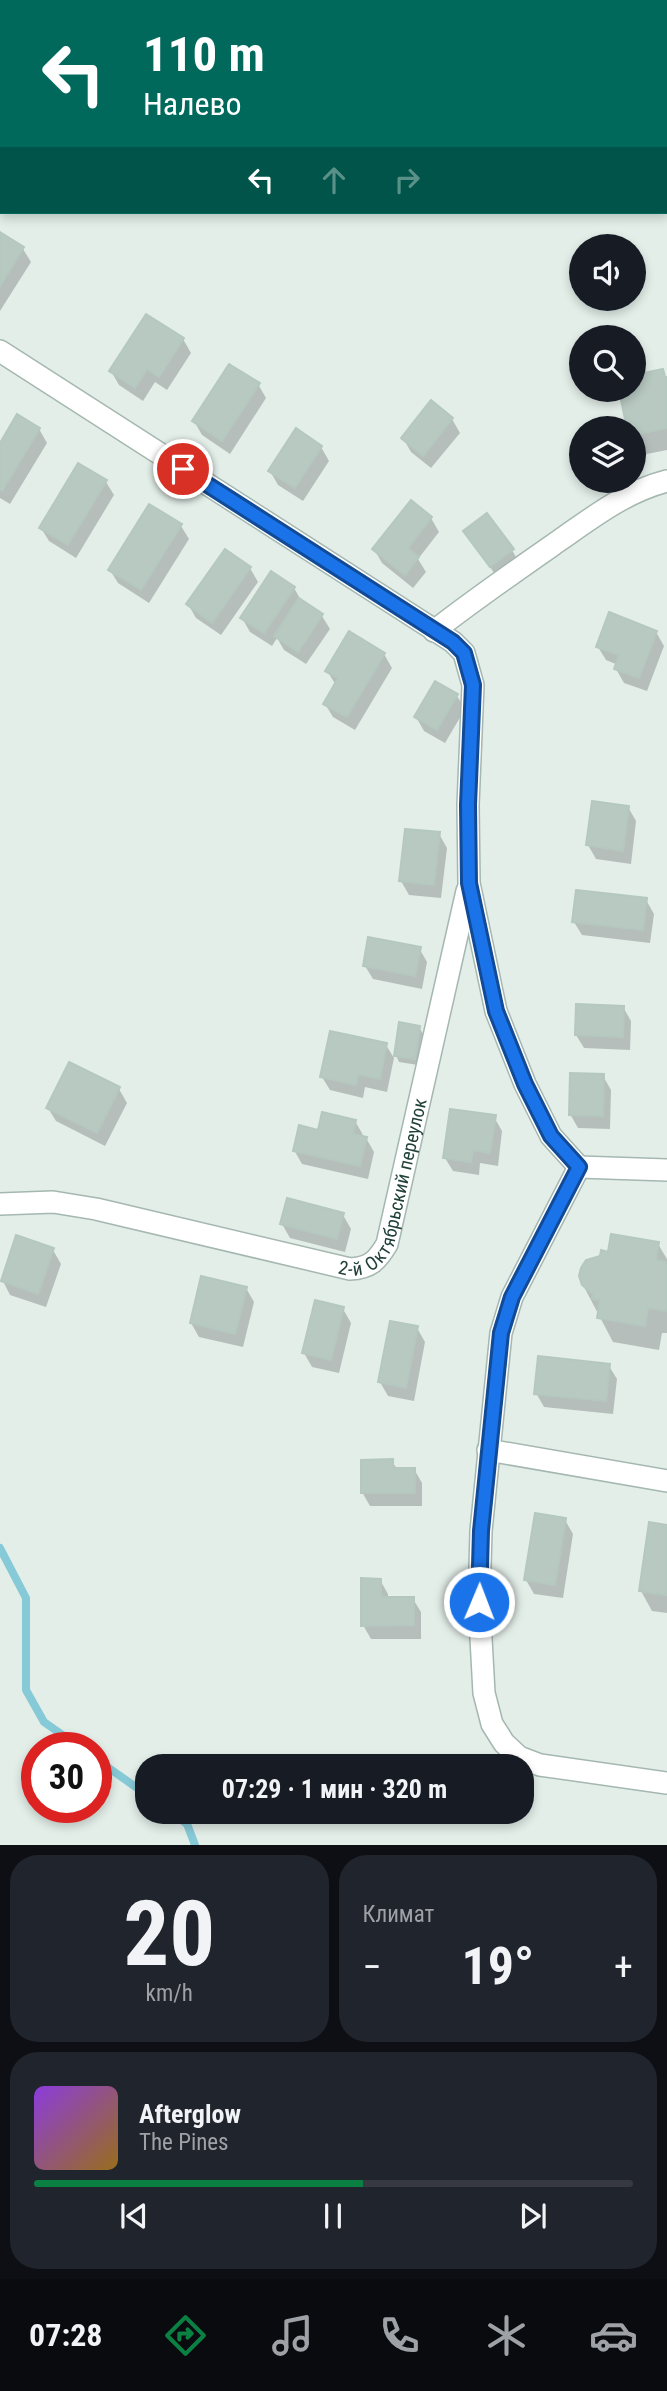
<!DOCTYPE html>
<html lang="ru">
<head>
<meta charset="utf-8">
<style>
	body { margin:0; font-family:"Roboto Condensed",sans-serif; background:#20242c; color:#f1f3f6; height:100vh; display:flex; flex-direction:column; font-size:26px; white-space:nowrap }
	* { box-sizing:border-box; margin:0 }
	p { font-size:23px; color:#9ea1a6 }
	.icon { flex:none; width:38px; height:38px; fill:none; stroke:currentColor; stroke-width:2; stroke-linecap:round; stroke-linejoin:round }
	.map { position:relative; height:1845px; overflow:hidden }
	.side { display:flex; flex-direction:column; gap:10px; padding:10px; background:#0d0f14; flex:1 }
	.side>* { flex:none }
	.banner { position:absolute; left:0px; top:0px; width:668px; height:214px; box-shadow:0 4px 10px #0003; background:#00695c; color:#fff; overflow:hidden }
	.controls { position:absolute; left:569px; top:234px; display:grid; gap:14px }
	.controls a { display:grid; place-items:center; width:77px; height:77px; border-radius:50%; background:#171b24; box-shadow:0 4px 10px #0003; font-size:35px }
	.speed { position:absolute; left:21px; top:1732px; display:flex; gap:14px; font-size:35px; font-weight:700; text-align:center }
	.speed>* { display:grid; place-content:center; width:91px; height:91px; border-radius:50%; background:#171b24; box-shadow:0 4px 10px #0003; line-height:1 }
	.speed .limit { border:10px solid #d22; background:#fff; color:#111 }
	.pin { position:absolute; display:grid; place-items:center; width:60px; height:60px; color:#fff; margin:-30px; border:4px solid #fff; border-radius:50%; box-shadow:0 2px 7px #0007 }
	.me { position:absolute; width:77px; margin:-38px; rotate:1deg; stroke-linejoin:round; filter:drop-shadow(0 0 5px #0008) }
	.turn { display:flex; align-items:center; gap:24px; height:147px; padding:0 28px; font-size:32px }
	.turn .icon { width:91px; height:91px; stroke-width:2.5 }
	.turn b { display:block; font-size:49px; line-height:60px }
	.lanes { display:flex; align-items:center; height:66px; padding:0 28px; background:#0003; justify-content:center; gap:35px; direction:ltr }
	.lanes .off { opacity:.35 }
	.big { font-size:52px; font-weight:700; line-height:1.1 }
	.side .tile { flex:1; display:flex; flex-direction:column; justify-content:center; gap:10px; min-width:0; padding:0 24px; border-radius:28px; background:#20242c }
	.side .dial { align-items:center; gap:0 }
	.dial b { font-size:91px; line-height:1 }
	.song { display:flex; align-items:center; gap:21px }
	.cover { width:84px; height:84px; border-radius:10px; background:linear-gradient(135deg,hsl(270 70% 55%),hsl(40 70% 35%)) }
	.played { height:7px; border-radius:4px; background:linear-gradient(90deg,#0b8043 55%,#363941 55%) }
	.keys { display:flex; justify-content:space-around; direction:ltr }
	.heat { display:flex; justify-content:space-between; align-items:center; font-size:38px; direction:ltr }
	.side .tiles { flex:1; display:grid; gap:10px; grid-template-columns:1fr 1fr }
	.tile:last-child { grid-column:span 2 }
	.trip { position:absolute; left:135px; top:1754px; width:399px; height:70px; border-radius:28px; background:#171b24; box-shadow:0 4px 10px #0003; font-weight:700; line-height:70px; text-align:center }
	.dock { display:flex; height:112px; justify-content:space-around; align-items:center; background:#090b0e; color:#9ea1a6 }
	.dock .icon { width:49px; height:49px }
	.dock .selected { color:#0b8043 }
	.dock b { font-size:32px; color:#f1f3f6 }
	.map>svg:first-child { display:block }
</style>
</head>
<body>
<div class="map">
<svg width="667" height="1845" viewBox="0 0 667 1845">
	<rect width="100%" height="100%" fill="#e3eee9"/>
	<path fill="#0003" d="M0,0L13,2H2V86L0,87Z
		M0,234L23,249L31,262L0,311Z
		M183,339L191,353L167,390L155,382L143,401L119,385L111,371Z
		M662,371L667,379V450L642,455L634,441V377Z
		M258,384L266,398L230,454L202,435L194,421Z
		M452,419L460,433L431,468L411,452L403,438Z
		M39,429L47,443L10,504L0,498V446Z
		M321,447L329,461L303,501L278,485L270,471Z
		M79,465L106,482L114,495L76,558L49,541L41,528Z
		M411,503L431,518L439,532L418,559L426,572L413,588L382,563L374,549Z
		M181,526L189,539L149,603L118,583L110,570Z
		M465,531L512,550L520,564L499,580Z
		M250,568L258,582L221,635L196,618L188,604Z
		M294,588L302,602L322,616L330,629L306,664L284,650L277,638L272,646L250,632L242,618Z
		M656,632L664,646L647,691L624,683L616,669L618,665L606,660L598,647Z
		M384,654L392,668L355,730L333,717L325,704L336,685L327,671Z
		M457,696L465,709L445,743L424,731L416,717Z
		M628,807L636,821L631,864L596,859L588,845Z
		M439,834L447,848L441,898L409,895L401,881Z
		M646,900L654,914L650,943L582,935L574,922Z
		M419,948L427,962L422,989L373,979L365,966Z
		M623,1007L631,1021L630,1050L584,1048L576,1035Z
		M419,1027L423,1034L418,1065L399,1062L396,1055Z
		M386,1045L394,1058L387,1092L365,1087L363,1098L330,1090L322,1077Z
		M603,1076L611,1090L610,1129L578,1128L570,1114Z
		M119,1089L127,1103L105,1146L56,1121L48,1108Z
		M494,1117L502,1131L498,1166L480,1163L479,1175L453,1171L445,1158Z
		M355,1121L363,1135L362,1138H366L374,1152L368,1179L302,1164L294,1150L320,1132Z
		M343,1215L351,1229L345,1252L290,1238L282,1224Z
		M658,1244L667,1259V1333H662L659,1350L613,1342L583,1285L609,1254Z
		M53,1250L61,1264L46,1307L10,1295L3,1281Z
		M246,1288L254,1302L243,1347L199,1337L191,1323Z
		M343,1309L351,1323L339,1373L312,1367L304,1353Z
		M417,1328L425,1342L414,1401L388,1396L380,1382Z
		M609,1366L617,1379L613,1414L544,1407L536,1393Z
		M392,1461L397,1469H414L422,1483V1506H370L362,1492Z
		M565,1520L573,1534L563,1598L534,1594L526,1580Z
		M667,1526V1613L652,1611L641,1591Z
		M380,1580L388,1594V1598L413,1599L421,1612V1639H371L363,1625Z"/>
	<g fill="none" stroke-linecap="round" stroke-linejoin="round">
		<path stroke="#87cad7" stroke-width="8" d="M0,1548L26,1598V1690L44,1722L81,1748
			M96,1759L147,1795
			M170,1811L187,1824L195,1845"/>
	</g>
	<path fill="#b8c9c2" stroke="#b5c8c0" stroke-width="2" d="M0,232L24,247L0,286Z
		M146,314L184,338L159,377L147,369L135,388L109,371Z
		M229,364L260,383L222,441L192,421Z
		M663,369L665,377H667V428L634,435V429H627L619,390H634V375Z
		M431,400L453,418L423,456L401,438Z
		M17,414L40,428L2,491L0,490V443Z
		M296,428L322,446L295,488L268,471Z
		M78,463L107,480L68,545L39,528Z
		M411,500L432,517L408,548L419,557L405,575L372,549Z
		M149,504L182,524L141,590L108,570Z
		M487,513L514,549L490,567L463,531Z
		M225,549L251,567L212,623L186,604Z
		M271,571L295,587L264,633L240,618Z
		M299,598L323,614L298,652L274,636Z
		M609,612L657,631L639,678L614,669L619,655L596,647Z
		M349,631L385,653L347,717L323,704L338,678L325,671Z
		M435,681L458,694L437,730L414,717Z
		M592,801L629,806L623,851L586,845Z
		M405,829L440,832L434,885L399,881Z
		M576,890L647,898L643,930L572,922Z
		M368,937L421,947L415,976L363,966Z
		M576,1004L624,1006L623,1037L575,1035Z
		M399,1022L420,1026L415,1059L394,1056Z
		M330,1031L387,1043L380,1079L358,1074L356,1085L320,1077Z
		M69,1062L120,1087L97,1133L46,1108Z
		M570,1073L604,1074L603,1116L569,1115Z
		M450,1109L496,1115L490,1153L473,1150L471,1162L443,1158Z
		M322,1112L356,1120L353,1134L367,1137L360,1166L293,1151L299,1125L318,1130Z
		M287,1198L344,1213L337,1239L280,1224Z
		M611,1234L659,1242L656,1260L667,1262V1311L648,1308L645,1326L597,1318L600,1300L592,1299L593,1294L582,1285L579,1276L581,1268L586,1260L600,1256L601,1250L608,1252Z
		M16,1235L54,1248L38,1294L1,1281Z
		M201,1276L247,1287L235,1334L190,1323Z
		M315,1300L344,1307L331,1360L302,1353Z
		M390,1321L418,1326L406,1388L378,1382Z
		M538,1356L610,1364L606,1401L534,1394Z
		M393,1459V1468H415V1493H361V1460Z
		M535,1513L566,1518L555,1585L524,1580Z
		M649,1522L667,1525V1595L639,1591Z
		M361,1578L381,1579V1597H414V1625L361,1626Z"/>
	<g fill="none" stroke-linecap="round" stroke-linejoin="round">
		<g stroke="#a5b7b1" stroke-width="24">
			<g id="minor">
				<path d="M151,0L195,2"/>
				<path d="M52,2L53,0"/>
				<path d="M0,96L2,93"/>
				<path d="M0,351L453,642L464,653L473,685L468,805L469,883L496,1011L525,1084L551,1136L579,1167"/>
				<path d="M434,631C475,599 517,570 560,540C593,517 627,491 667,481"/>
				<path d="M579,1167L512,1297L501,1333L481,1531L479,1602L484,1693L492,1724L504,1743L519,1757L540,1765L667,1783"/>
				<path d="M579,1167L667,1170"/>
				<path id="s1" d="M0,1204L53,1202L96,1209L350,1269C370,1268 377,1261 387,1244L467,891"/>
				<path d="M488,1450L667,1481"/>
			</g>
		</g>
		<use href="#minor" stroke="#fff" stroke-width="21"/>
	</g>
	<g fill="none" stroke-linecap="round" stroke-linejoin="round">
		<g stroke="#114b97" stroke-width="18">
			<path id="route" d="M183,469L453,642L464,653L473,685L468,805L469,883L496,1011L525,1084L551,1136L579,1167L512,1297L501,1333L481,1531L479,1602"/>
		</g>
		<use href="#route" stroke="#1a73e8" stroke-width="12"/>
	</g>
	<g text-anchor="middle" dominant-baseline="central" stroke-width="5" stroke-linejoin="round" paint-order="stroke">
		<g font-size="19" fill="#214139" stroke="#f4faf7">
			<text stroke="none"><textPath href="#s1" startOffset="450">2-й Октябрьский переулок</textPath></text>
		</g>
	</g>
</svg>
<div class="controls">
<a><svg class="icon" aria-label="sound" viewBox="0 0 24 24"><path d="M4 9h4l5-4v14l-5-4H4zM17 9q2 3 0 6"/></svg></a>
<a><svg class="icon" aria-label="search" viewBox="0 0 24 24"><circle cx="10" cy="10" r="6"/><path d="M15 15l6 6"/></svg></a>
<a><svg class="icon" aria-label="layers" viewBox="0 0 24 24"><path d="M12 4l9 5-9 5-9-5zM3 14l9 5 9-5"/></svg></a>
</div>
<div class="speed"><div class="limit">30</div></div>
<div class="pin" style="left:183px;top:469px;background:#d93025"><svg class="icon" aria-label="arrive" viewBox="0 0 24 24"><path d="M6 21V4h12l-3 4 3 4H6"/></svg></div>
<svg class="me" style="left:479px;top:1602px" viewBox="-20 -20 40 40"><circle r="17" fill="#1a73e8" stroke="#fff" stroke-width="3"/><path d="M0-11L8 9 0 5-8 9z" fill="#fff"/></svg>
<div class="trip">07:29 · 1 мин · 320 m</div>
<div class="banner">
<div class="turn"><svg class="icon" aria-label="left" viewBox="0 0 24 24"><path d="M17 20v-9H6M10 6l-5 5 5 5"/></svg><div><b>110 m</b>Налево</div></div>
<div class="lanes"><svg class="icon" aria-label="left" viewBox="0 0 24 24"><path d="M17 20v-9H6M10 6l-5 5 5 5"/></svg><svg class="icon off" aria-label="ahead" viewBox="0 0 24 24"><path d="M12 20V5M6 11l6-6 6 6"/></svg><svg class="icon off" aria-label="right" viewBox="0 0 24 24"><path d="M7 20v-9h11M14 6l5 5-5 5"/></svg></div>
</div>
</div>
<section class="side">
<div class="tiles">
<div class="tile dial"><b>20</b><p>km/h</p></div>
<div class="tile"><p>Климат</p>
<div class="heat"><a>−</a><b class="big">19°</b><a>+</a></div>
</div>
<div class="tile">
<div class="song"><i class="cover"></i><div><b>Afterglow</b><p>The Pines</p></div></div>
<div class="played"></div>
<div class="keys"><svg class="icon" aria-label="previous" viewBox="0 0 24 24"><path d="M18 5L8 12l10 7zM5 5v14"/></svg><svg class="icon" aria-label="pause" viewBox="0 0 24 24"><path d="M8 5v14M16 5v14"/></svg><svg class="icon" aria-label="next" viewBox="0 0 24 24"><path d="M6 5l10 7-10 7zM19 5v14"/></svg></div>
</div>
</div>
</section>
<nav class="dock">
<b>07:28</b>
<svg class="icon selected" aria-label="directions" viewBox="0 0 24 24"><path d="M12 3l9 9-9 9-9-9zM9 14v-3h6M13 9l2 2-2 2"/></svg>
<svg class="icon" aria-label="music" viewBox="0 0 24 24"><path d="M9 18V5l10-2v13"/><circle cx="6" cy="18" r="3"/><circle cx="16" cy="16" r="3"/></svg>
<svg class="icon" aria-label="phone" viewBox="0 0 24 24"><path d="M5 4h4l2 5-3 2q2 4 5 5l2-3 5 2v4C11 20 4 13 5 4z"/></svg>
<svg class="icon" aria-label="climate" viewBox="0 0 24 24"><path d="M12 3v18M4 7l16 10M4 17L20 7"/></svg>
<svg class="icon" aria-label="car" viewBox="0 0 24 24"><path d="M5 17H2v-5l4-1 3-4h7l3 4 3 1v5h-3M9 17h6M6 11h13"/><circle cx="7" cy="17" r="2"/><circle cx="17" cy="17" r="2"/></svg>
</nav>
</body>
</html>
